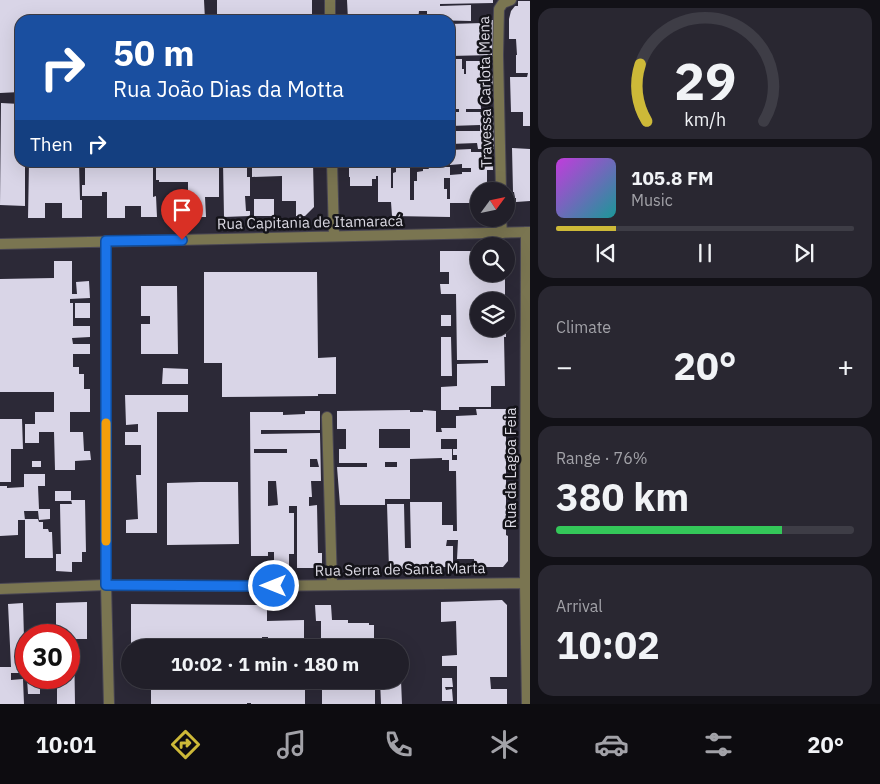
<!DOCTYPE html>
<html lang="en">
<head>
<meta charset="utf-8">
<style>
	body { margin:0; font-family:"IBM Plex Sans",sans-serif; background:#292731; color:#f1f3f6; height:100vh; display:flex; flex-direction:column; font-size:19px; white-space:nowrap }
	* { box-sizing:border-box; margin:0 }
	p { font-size:16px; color:#a2a2a8 }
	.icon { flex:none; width:28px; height:28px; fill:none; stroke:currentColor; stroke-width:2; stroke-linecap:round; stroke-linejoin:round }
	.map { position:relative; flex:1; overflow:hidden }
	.panel { display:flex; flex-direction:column; gap:8px; padding:8px; background:#121117; width:350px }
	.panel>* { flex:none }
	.top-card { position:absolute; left:15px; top:15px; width:440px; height:152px; border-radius:15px; box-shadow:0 5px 20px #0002,0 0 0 1px #3e3d46; background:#1a4fa0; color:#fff; overflow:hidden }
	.needle { width:32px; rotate:57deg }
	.tools { position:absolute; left:470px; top:182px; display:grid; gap:10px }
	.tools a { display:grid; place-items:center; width:45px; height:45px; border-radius:50%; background:#211f29; box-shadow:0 5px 20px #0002,0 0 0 1px #3e3d46; font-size:25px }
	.speed { position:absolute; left:15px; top:624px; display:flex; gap:10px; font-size:25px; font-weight:700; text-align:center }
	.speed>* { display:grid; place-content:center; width:65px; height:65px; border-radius:50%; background:#211f29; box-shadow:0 5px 20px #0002,0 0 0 1px #3e3d46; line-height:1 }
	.speed .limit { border:8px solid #d22; background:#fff; color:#111 }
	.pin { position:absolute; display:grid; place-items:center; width:42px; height:42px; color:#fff; margin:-51px -21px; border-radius:50% 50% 50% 0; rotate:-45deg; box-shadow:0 0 5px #0007 }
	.pin .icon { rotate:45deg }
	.me { position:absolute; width:55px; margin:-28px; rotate:270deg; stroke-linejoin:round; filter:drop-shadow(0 0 4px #0008) }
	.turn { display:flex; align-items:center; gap:18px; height:105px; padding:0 15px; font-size:22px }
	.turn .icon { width:65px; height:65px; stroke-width:2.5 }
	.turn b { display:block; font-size:35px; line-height:42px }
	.then { display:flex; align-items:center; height:48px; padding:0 15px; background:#0003; gap:10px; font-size:19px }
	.big { font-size:38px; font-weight:700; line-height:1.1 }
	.panel .widget { flex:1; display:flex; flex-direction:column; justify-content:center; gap:8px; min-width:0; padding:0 18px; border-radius:15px; background:#292731 }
	.panel .dial { align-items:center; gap:0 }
	.dial svg { height:130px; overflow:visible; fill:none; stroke:#3e3d46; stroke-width:7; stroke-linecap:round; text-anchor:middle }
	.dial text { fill:#f1f3f6; stroke:none }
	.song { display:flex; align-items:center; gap:15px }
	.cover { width:60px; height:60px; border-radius:8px; background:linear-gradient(135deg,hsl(290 70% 55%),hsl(180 70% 35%)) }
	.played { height:5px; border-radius:2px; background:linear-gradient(90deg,#cdb938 20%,#3e3d46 20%) }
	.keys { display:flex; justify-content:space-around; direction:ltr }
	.heat { display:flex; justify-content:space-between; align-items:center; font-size:28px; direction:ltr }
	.charge { height:8px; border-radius:4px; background:linear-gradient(90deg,#34c759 76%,#3e3d46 0) }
	.trip { position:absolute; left:121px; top:639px; width:288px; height:50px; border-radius:25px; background:#211f29; box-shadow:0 5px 20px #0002,0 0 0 1px #3e3d46; font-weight:700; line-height:50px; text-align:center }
	.tab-bar { display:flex; height:80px; justify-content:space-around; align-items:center; background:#0d0c10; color:#a2a2a8 }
	.tab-bar .icon { width:35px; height:35px }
	.tab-bar .on { color:#cdb938 }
	.tab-bar b { font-size:22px; color:#f1f3f6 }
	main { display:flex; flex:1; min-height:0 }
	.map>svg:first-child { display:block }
</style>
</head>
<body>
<main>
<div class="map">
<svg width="530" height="704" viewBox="0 0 530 704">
	<rect width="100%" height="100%" fill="#2c2937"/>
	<path fill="#d9d5e7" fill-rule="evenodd" d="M0,0H204L205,20H20V92L0,93Z
		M217,0H312V20H217Z
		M347,0H493V3L440,4V6L471,5V21L427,20V11H419L418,20H348Z
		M518,1H530V126H523V112H511L510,77H527L528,73H516V55H517L516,39H509V19L511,11L515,6H518Z
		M482,20H493V55L450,56V24L482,23Z
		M450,59H462V69H464V74H466V61H480V74H493V93H480L481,109H466V112H493L494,149H478L477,143L450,144V131H480V125L450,126V112H459V109H453V107H450Z
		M1,103L20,104V162H25V206L0,205Z
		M512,148L530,149V201L516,202V198H515L514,192H513Z
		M471,149V152H492L493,170H487V189H493V191H479V203H450V217L392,216L391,202H378V176H376V179H372V186H350V177H349V162H391V188H393V173L396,172V166L410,165V162H439V164H428V168H410V200H414V181H417V172L423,171V169H429L428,167H450V175L462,174V172H471V168H462V164L450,165V150ZM444,178H450V199H447V189H444Z
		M29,162H79L80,200H82V218H62V203H45V218H28Z
		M85,162H153V197L156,196L157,217H141V206H125V218H107V192H102V196H82V185H85Z
		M156,162H219V197H205L206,217H172V198H188V182H159V180H156Z
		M223,162H247V177H250V196H245L246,211H250V216L224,217Z
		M252,162H313L314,207L305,216H296V201H282V176L252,177Z
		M254,199H274V216H254Z
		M440,251H479V274H505V301H479V329H506V337H504L505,386H491V407H459V410H441V387L457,386V364L488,363V360H457L456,294H441L440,284H449V272H440Z
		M54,261H72V294H77L76,282L89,281L90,298L70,299V303H73V326H90V337L72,338L73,344H90V354H73V367H79V374H84V389H90V412H70V432H83L84,451H90L91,460L75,461V470H55L54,432H39V443H25V424H35V412H54V392H0V279L54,278Z
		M204,272H317L318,358L336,357V394H318V396L222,397V363H204Z
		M141,286H177L178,354H141V324H150V316H141Z
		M75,303H90V318H75Z
		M441,315H451V326H441Z
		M441,337H451L452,376H441Z
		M163,368L188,369V384H162Z
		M125,395H188V412H157V533H126V520L138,519L136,475H141V445H125V432H138V424L126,425Z
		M476,409H506V535L508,536V561L503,567H474V559H457L458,540H447L446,546H453V567H411V569H389L387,504H404L405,548H411L410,502H442V525H453V531H457L456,471H449V460H442V458L410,459V499H385V505H340L337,467H367V463H339V449H346V429H337V411L410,410V412H423V410L436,411V432H442L441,428H456V416L477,415ZM379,429H410V448H379ZM441,439H457V449H453V455H457V460H452V449H441ZM385,462H397V467H385Z
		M305,411H320V430H261V434L320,433L321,481H311L312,497H309V506L317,505L318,553H322V568H297V506H289V513H294V554H289V568H274V552H268V556H251L250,412H283V415L305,414ZM254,449H287V453H254ZM310,459H317L319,467H310ZM268,481H276L278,505L268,506Z
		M0,419H22L23,449H11V482H0Z
		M32,461H41V467H32Z
		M24,474H45V486H38L39,509H50V519L39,520L38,511H24L25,520H18V535L0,536V486H7V488L24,487Z
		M200,482H238L239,544L167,545V483Z
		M55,491H71V501H55Z
		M71,500H85L86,552H82V562H72V572L56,571V554H61L60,504H72Z
		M25,519H38L39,522H43V529H48L49,532H52L53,558H25Z
		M502,600L507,605V677H490L491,689H507V704H457V666H442V656L457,655L456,621L441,622V602Z
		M87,602V639H74L75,704H57V683H40V694H28L27,678H69V635H56V603Z
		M23,603L25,673H11V680L23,679L24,704H0V667H11L8,604Z
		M131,604L267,605V621L304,620V648H268V637H262V648H131Z
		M315,605H331L332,620H348V623H369V625H374V648H321V621H316Z
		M125,651H130V669H126Z
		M442,678H452L453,687H445L446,690L452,689L453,701H442Z
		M151,680H305V704H251V703H247V704H151Z
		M322,680H375V704H322Z
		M380,680H401L402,704H381Z"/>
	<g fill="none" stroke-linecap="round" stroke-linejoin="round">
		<g stroke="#484553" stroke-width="12">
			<path id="service" d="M501,191L498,55L499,9L503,3L511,0
				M501,219L502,233
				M327,417L332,585"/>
		</g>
		<g stroke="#484553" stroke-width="12">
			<path id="minor" d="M330,0V20
				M332,162L334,236
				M526,232L525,583L527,704
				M106,241V585L109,704
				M0,244L530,232
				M0,589L106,585L255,586L530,583"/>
		</g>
		<use href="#service" stroke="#7a7551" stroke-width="10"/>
		<use href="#minor" stroke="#7a7551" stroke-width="10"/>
	</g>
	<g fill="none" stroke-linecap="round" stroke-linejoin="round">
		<g stroke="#114b97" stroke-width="12">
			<path id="route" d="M182,240L106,241V585L274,586"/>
		</g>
		<use href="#route" stroke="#1a73e8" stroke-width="9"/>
		<path stroke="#f59e0b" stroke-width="9" d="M106,423V541"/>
	</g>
	<g text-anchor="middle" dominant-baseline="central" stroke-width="5" stroke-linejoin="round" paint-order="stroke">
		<g font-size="15" fill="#dbd9e3" stroke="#141319">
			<text transform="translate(485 92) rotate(-91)">Travessa Carlota Mena</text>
			<text transform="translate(310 222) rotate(-1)">Rua Capitania de Itamaracá</text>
			<text transform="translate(510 468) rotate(-90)">Rua da Lagoa Feia</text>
			<text transform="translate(400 569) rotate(-1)">Rua Serra de Santa Marta</text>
		</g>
	</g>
</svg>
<div class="tools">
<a><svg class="needle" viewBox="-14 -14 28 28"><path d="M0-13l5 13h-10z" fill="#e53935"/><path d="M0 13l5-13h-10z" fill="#a2a2a8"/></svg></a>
<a><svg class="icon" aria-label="search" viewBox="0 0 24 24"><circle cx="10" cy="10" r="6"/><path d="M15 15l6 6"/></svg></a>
<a><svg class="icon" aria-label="layers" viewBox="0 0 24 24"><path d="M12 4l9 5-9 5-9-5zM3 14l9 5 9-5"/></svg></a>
</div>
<div class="speed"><div class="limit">30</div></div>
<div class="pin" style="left:182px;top:240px;background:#d93025"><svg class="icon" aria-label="arrive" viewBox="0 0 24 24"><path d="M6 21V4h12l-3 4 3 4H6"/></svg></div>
<svg class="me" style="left:274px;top:586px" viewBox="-20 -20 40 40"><circle r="17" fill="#1a73e8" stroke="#fff" stroke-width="3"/><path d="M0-11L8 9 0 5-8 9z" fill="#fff"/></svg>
<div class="trip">10:02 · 1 min · 180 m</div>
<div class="top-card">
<div class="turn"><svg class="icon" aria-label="right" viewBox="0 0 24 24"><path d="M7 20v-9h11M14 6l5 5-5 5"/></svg><div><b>50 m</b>Rua João Dias da Motta</div></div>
<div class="then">Then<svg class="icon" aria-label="right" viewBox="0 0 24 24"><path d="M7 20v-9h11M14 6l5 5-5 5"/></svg></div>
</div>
</div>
<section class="panel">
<div class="widget dial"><svg viewBox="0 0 100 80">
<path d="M14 69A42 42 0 1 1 86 69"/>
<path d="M14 69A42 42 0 0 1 10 34" stroke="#cdb938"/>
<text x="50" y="56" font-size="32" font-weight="700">29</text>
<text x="50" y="72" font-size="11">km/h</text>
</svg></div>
<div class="widget">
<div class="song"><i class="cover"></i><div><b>105.8 FM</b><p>Music</p></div></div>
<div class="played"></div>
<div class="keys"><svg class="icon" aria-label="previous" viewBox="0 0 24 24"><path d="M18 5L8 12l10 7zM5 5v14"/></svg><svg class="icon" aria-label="pause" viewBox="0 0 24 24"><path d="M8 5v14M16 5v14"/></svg><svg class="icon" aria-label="next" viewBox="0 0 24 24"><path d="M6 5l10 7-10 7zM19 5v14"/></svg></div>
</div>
<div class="widget"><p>Climate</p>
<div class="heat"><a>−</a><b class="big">20°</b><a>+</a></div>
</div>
<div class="widget"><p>Range · 76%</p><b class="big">380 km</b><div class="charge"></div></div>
<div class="widget"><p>Arrival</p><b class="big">10:02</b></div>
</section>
</main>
<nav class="tab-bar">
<b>10:01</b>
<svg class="icon on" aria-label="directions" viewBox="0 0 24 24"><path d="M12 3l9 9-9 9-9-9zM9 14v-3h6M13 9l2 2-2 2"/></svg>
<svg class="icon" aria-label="music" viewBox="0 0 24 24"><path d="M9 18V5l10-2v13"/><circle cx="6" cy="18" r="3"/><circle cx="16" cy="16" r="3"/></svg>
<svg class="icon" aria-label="phone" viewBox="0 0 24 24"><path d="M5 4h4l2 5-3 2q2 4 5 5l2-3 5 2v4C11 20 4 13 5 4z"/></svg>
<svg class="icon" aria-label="climate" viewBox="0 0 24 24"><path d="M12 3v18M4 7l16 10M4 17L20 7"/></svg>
<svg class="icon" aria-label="car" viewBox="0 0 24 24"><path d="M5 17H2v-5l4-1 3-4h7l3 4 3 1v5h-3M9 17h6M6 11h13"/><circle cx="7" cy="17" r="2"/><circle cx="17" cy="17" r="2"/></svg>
<svg class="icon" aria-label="filters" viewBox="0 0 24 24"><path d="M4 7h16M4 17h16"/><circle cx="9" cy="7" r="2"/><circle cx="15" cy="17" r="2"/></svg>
<b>20°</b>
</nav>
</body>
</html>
